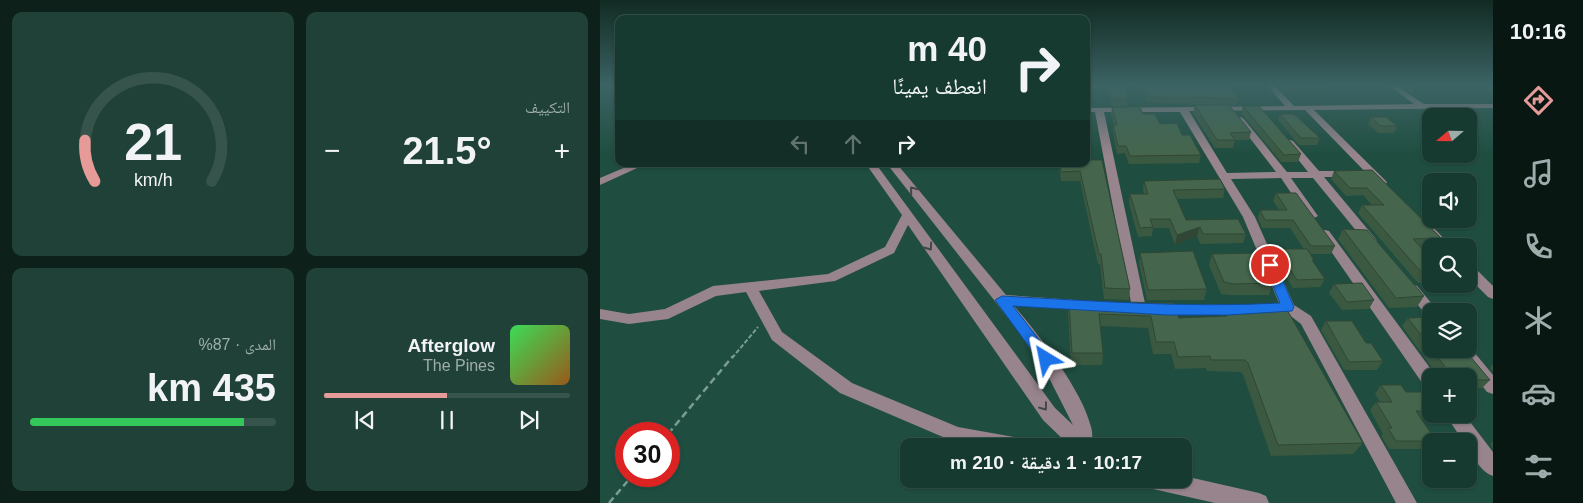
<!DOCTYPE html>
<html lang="ar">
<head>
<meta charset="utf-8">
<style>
	body { margin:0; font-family:Helvetica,"Noto Naskh Arabic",sans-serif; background:#204138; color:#f1f3f6; direction:rtl; height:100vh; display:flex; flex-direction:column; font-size:19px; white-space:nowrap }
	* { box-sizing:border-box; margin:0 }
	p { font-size:16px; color:#9eadab }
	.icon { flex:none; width:28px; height:28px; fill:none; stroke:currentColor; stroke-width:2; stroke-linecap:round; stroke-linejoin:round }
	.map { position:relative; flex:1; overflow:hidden; direction:ltr }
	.sheet { display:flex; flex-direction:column; gap:12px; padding:12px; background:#0d201a; width:600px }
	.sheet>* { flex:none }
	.top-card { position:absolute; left:15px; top:15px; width:475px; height:152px; border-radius:10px; box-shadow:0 1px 4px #0004,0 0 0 1px #36544c; direction:rtl; background:#173a30; color:#f1f3f6; overflow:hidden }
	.needle { width:32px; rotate:250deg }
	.buttons { position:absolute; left:822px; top:108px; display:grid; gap:10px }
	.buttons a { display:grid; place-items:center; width:55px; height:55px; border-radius:10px; background:#173a30; box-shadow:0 1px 4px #0004,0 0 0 1px #36544c; font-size:25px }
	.speed { position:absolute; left:15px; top:422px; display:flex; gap:10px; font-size:25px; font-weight:700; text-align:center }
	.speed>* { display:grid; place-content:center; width:65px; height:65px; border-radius:50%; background:#173a30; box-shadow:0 1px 4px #0004,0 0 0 1px #36544c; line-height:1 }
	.speed .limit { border:8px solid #d22; background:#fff; color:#111 }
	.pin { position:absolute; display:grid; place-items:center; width:42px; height:42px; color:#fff; margin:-21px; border:2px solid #fff; border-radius:50%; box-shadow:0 1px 5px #0007 }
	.me { position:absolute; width:55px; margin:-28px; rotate:325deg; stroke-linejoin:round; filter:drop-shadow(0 0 4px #0008) }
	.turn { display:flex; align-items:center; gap:18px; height:105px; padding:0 20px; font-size:22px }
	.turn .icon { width:65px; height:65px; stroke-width:2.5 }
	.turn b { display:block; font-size:35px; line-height:42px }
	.lanes { display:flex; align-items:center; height:48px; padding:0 20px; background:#0003; justify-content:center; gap:25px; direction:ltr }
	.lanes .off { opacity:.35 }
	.big { font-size:38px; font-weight:700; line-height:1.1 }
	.sheet .tile { flex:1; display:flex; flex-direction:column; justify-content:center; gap:8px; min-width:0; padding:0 18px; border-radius:10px; background:#204138 }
	.sheet .dial { align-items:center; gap:0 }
	.dial svg { height:130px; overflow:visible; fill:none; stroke:#36544c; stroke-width:7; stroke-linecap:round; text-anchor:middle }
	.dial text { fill:#f1f3f6; stroke:none }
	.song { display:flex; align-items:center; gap:15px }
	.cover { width:60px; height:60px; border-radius:8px; background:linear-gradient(135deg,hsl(130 70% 55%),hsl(30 70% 35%)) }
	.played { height:5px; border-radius:2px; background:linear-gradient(90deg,#e69b98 50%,#36544c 50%) }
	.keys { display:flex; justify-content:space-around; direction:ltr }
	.heat { display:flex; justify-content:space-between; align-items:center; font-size:28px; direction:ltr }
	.charge { height:8px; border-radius:4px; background:linear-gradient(90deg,#34c759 87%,#36544c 0) }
	.sheet .tiles { flex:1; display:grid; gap:12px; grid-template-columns:repeat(2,1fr) }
	.trip { position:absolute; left:300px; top:438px; width:292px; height:50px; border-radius:10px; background:#173a30; box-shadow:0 1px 4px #0004,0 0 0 1px #36544c; font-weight:700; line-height:50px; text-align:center; direction:rtl }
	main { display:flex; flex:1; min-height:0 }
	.tabs { display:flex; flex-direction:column; width:90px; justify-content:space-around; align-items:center; background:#091713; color:#9eadab }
	.tabs .icon { width:35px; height:35px }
	.tabs .current { color:#e69b98 }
	.tabs b { font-size:22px; color:#f1f3f6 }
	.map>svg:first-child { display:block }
</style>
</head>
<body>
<main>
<nav class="tabs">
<b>10:16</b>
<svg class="icon current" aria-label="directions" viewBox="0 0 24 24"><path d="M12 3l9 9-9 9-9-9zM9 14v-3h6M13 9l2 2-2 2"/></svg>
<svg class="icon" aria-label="music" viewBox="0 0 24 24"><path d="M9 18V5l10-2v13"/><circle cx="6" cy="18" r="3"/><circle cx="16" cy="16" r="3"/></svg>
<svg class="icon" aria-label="phone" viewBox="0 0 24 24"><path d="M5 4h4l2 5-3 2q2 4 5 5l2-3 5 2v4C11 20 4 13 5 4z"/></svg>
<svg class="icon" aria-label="climate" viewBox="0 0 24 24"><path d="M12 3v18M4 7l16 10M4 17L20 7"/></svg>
<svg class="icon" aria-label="car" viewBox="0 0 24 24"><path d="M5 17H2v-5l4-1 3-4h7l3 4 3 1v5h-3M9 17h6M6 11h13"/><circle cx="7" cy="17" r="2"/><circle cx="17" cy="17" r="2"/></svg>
<svg class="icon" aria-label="filters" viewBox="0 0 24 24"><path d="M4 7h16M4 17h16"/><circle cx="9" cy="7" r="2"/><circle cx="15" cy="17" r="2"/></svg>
</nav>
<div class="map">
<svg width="893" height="503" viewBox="0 0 893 503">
	<rect width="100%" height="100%" fill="#1f4e40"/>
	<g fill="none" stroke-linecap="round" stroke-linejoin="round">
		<path stroke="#799e91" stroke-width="2" stroke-dasharray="4.5 2" stroke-linecap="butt" d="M132,358L158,327"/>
		<path stroke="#799e91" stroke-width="2.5" stroke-dasharray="7 4" stroke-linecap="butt" d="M68,434L133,356
			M9,503L32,476"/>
		<path fill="#97848c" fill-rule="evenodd" d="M667,85H674L694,106L814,104L788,85H795L824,104H893V108L714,110L786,181L787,183L782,186L778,185L705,110L589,111L627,173L676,172L636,120L640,117L643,118L687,172H708L685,143L690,140L693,141L719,171H748L753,174L748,177H724L775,238L777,241L775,244H767L713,178H691L718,216L712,219L708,218L681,178L631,179L655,217L694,305L711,316L817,503H796L701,324L688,314L656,313L654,309L656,305L679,303L643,217L580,112H504L546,308L544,312H534L532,308L495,112H486V108L685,106Z
			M33,164H46L0,185V178Z
			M266,164H276L455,408L473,425L447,374L416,328L287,164H297L406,295L489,301L491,305L489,309L484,310L414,306C439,335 482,390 491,427C493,433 492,440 492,446H470L443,420L308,225L294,253L235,281L159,291L182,332L252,383L358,427L414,437L420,440L423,446H372L357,443L240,393L172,340L146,292L116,296L68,319L29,324L0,319V309L29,314L65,309L113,286L228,274L285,247L302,215Z
			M828,225L832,226L851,246H838L822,229Z
			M725,230L729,231L836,376H831V389L825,387L719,234Z
			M869,266L874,267L893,286V299L888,297L869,278Z
			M812,284L817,286L838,311H831V316L826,315L805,289L807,286Z
			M559,304L636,305L641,306L643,310L641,314L636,315L559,314L554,313L552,309L554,305Z
			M869,346L893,375V394L887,392L854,349H869Z
			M845,414H864L893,452V476C881,472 869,454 869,441H863Z
			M584,476L659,493L666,496L669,503H615L553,489L546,486L543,479H584Z"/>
	</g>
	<path fill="#3b5841" d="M486,84H505V88H486Z
		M540,84H627L638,98L636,105L548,103Z
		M682,84H726L728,86L725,91L687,90Z
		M804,84H817L812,94L803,88Z
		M890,84H893V95L886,91Z
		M509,85L528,99L527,106H512L508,91Z
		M595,105L651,132L649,140H635L633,148H615L593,113Z
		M643,106L701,154L698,162H681L641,113Z
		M512,107L543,114L582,135L601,155L599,163L529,164L525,153L517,154L513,133V125H514L511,114Z
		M680,114L720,138L717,145H699L678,120Z
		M771,117L797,126L794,133H778L768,124Z
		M459,164H486L530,289L529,300L504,299L500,264H498L480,181H461Z
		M772,170L841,238L836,246L821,247L831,258V282L818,283L758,213L762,205H772L763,195L746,196L731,179L734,171Z
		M544,181L625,189L623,198L577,199L586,220L646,234L643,243L600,244L597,236L575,245L569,228H553L552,236L538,237L529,203L530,194H544L543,190Z
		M676,193L735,246L731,254H710L714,260L713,263L725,279L720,287L693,288L683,272L684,268L678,258L682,249H704L690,228H662L658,218L660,210H679L673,201Z
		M743,229L824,296L817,307L789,308L738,239Z
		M540,253L607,289L604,300H547L539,263Z
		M612,254L673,283L669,295H630L621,294L609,265Z
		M734,284L774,300L769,309L742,310L729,293Z
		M469,301L579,318L619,316L623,305L655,308L763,443L753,454L671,456L643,374L640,372L607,371L606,368L575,369L571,354H553L548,328L500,326L503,353L502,365H471L468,313Z
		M808,318L890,380L882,388L869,389V376H838L802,326Z
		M726,321L766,343L783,361L777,370H744L721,330Z
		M893,364V372L890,368Z
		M781,385L806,392H831V414H845L841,419H822L836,441H831V445L828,449H789L781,436L783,434L770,410L776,402H780L775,394Z
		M893,441V449L890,444Z"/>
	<path fill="#304735" d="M600,227L597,236L575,245L577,235Z"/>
	<path fill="#45664c" stroke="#304735" d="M543,84H627L638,98L549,97Z
		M689,84H726L728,86L689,85Z
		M509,85H524L528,99H512Z
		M595,105H629L651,132L630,133L635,140H617Z
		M643,106H659L701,154L684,155Z
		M512,107H540L543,114H555L560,124L577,123L582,135H590L601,155L530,156L526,146H518L513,125H517Z
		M680,114H694L720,138H701Z
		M771,117H786L797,126H781Z
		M486,160H502L530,289L505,288L501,254H499L480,171L461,172L460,164H486Z
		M772,170L841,238L813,239L831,258V274H823L762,205H784L767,188H750L734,171Z
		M620,179L625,189L573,190L586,220L638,219L646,234H603L600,227L577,235L570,219H550L553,227L540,228L530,194H548L544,181Z
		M676,193H696L735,246H711L693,220H665L660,210H687Z
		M743,229L767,230L824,296L796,298Z
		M682,249H707L714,260H712L725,279L697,280L686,263H690Z
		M593,251L607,289L548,290L540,253Z
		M657,253L673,283L633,284L624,282L612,254Z
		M762,283L774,300L747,302L734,284Z
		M469,301L574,303L579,318L627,316L623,305H653L655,308H686L763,443L678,445L648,363L645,360H611L610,356L578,357L574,342H556L551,316L499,314L503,353H472Z
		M831,317V349H864L890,380H869V376H852L808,318Z
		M726,321H752L766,343H771L783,361L749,362Z
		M781,385H801L806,392H831V411H816L836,441H796L788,428H792L776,402H792Z"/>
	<defs><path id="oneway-chevron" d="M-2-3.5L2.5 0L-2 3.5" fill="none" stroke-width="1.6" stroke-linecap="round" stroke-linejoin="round" transform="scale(1.25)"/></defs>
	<g stroke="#414847">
		<use href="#oneway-chevron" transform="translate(313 190) rotate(-129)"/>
		<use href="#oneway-chevron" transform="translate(329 247) rotate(55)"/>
		<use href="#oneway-chevron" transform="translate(444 407) rotate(53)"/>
	</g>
	<linearGradient id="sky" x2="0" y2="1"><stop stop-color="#112b23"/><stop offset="0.55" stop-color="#3c6364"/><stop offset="1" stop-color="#3c6364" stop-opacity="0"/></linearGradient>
	<rect width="893" height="155" fill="url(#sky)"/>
	<path fill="#1a73e8" stroke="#114b97" d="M670,261L676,265L694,307L692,311L628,315H567L413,306L451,355L453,359L451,363H441L395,300L402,296C495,301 587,308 680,303L664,265Z"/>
</svg>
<div class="buttons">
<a><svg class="needle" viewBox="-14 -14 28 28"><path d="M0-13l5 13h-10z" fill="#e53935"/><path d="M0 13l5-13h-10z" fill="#9eadab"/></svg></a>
<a><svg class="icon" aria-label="sound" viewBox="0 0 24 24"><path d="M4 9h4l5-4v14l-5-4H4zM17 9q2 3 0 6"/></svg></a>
<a><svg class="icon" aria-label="search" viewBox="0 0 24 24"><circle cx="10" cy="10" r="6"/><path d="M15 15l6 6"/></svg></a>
<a><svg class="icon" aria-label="layers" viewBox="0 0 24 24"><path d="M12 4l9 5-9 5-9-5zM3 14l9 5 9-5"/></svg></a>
<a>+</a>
<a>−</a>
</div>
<div class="speed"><div class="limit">30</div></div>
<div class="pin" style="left:670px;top:265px;background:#d93025"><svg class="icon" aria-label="arrive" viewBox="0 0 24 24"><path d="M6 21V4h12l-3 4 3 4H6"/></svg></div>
<svg class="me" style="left:446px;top:359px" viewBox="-20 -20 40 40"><path d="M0-17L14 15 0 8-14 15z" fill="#1a73e8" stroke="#fff" stroke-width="4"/></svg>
<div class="trip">10:17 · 1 دقيقة · 210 m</div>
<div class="top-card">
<div class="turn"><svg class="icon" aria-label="right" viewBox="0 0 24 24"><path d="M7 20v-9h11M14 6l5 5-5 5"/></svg><div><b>40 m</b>انعطف يمينًا</div></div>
<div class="lanes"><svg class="icon off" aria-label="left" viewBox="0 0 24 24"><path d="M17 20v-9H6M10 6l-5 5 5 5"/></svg><svg class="icon off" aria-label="ahead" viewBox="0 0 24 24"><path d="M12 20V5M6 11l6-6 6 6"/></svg><svg class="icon" aria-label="right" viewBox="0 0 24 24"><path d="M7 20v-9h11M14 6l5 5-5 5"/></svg></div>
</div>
</div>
<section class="sheet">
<div class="tiles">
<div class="tile"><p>التكييف</p>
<div class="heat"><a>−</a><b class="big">21.5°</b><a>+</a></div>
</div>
<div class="tile dial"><svg viewBox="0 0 100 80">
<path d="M14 69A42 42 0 1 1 86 69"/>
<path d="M14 69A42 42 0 0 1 8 44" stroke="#e69b98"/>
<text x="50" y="56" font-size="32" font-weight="700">21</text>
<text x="50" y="72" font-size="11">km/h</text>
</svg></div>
<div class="tile">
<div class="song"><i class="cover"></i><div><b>Afterglow</b><p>The Pines</p></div></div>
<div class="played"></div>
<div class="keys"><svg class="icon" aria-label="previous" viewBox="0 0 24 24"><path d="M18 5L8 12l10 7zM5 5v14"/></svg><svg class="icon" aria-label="pause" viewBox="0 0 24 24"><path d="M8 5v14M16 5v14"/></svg><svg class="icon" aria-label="next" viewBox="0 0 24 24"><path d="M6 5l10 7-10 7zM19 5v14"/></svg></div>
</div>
<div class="tile"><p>المدى · 87%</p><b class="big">435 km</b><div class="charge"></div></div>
</div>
</section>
</main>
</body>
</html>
